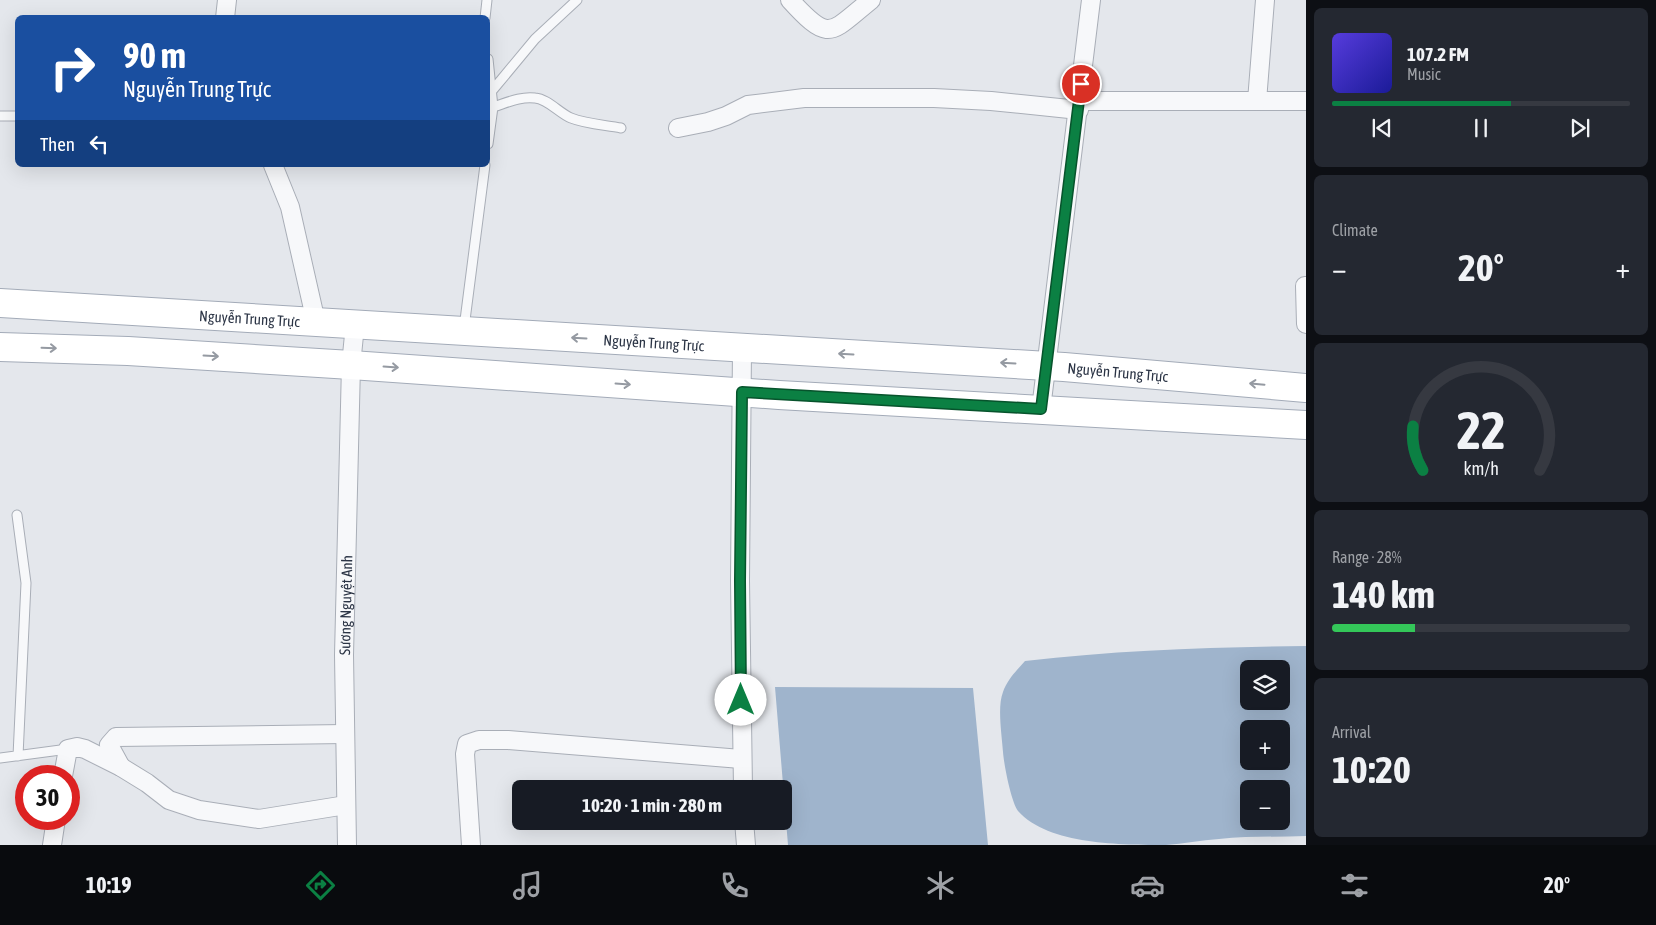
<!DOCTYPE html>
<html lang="en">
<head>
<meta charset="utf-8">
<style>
	body { margin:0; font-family:"Asap Condensed",sans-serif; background:#242831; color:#f1f3f6; height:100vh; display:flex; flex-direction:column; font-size:19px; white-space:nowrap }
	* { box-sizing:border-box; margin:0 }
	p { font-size:16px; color:#9ea1a6 }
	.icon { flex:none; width:28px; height:28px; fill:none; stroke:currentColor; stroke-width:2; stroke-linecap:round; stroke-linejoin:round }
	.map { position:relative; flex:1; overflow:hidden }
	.sheet { display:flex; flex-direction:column; gap:8px; padding:8px; background:#0d0f14; width:350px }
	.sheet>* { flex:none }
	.top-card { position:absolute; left:15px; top:15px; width:475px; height:152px; border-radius:8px; box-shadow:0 5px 20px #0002; background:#1a4fa0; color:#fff; overflow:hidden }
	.tools { position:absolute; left:1240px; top:660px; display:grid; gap:10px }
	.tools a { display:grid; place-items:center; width:50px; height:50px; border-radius:8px; background:#171b24; box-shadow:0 5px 20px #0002; font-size:25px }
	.speed { position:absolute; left:15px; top:765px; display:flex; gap:10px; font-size:25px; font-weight:700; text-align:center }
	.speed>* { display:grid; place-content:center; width:65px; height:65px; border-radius:50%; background:#171b24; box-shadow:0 5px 20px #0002; line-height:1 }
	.speed .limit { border:8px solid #d22; background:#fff; color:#111 }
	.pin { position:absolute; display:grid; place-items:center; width:42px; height:42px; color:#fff; margin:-21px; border:2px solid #fff; border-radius:50%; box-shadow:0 1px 5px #0007 }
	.me { position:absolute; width:55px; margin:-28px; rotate:0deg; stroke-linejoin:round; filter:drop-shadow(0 0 4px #0008) }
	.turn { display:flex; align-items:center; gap:18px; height:105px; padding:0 25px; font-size:22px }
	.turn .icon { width:65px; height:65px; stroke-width:2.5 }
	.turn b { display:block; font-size:35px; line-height:42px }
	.then { display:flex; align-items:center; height:48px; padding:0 25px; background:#0003; gap:10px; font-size:19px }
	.big { font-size:38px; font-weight:700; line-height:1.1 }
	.sheet .tile { flex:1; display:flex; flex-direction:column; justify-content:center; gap:8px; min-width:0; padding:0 18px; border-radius:8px; background:#242831 }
	.sheet .dial { align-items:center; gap:0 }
	.dial svg { height:130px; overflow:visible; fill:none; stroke:#363941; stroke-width:7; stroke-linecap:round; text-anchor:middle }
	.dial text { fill:#f1f3f6; stroke:none }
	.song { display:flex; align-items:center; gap:15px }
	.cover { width:60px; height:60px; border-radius:8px; background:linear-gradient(135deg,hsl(250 70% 55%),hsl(240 70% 35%)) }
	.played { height:5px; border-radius:2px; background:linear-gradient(90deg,#0b8043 60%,#363941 60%) }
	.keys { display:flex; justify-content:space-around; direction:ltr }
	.heat { display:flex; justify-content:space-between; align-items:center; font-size:28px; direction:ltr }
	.charge { height:8px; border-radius:4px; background:linear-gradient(90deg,#34c759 28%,#363941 0) }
	.trip { position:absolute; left:512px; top:780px; width:280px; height:50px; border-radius:8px; background:#171b24; box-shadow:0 5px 20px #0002; font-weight:700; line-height:50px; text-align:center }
	.tab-bar { display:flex; height:80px; justify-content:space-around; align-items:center; background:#090b0e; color:#9ea1a6 }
	.tab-bar .icon { width:35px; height:35px }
	.tab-bar .current { color:#0b8043 }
	.tab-bar b { font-size:22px; color:#f1f3f6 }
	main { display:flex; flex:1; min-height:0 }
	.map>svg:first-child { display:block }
</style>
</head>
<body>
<main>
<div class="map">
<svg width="1306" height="845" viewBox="0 0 1306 845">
	<rect width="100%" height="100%" fill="#e4e7ec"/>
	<path fill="#9fb4cc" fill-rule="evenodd" d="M1306,646V836C1277,837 1247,836 1219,839C1201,840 1183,844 1166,845C1123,845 1048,845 1018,811C1011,801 1004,765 1003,752C1002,736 997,707 1003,692C1007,680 1017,670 1025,661C1118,650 1213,647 1306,646ZM1249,669H1281V701H1249ZM1249,729H1281V761H1249ZM1249,789H1281V821H1249Z
		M775,687L973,688L988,845H788Z"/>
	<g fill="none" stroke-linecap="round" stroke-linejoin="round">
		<g stroke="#a9aeb7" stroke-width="11">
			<path id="service" d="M485,18L487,0
				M488,59L493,107L488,144
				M491,92L535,39L577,0
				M493,107C506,103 521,96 535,98C548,99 559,113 571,118C586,124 605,125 621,128
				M0,116H18
				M464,328L485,165
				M17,515L26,583L18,756
				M0,758L68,749"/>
		</g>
		<g stroke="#a9aeb7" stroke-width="20">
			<g id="minor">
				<path d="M790,0C830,44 830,33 871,0"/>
				<path d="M225,18L227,0"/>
				<path d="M1080,101H1306"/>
				<path d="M1257,101L1265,0"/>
				<path d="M678,128L708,122L726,116L748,105L804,98H934L991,101L1079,110"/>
				<path d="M273,165L290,207L316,322"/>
				<path d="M1305,286L1306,324"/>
				<path d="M742,348L740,581L743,789"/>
				<path d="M1041,409L1091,0"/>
				<path d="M121,767L109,745L116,737L345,734"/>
				<path d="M63,776L68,749L77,747L85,749L121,767L147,783L169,800L199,810L259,819L346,805"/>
				<path d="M744,821L746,845"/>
				<path d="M52,845L56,819"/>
				<path id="s1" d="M347,845L344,655L351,365L355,325"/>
				<path d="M471,845L465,754L467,744L479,740H508L741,759"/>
			</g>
		</g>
		<g stroke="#a3abb8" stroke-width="30">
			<g id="primary">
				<path id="s2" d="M0,303L1064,367L1306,388"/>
				<path d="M0,347L128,351L351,365L779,395L1306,425"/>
			</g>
		</g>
		<use href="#service" stroke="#f7f8fa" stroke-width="9"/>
		<use href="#minor" stroke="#f7f8fa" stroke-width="18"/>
		<use href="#primary" stroke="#fff" stroke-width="28"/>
	</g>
	<defs><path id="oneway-shaft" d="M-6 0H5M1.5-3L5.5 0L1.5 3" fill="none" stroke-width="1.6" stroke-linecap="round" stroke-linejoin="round" transform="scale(1.25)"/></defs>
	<g stroke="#959aa2">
		<use href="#oneway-shaft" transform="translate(579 338) rotate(-177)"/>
		<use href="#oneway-shaft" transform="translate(49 348) rotate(2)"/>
		<use href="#oneway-shaft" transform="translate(846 354) rotate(-177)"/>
		<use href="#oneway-shaft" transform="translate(211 356) rotate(3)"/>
		<use href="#oneway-shaft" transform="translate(1008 363) rotate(-177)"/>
		<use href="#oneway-shaft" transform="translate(391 367) rotate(4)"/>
		<use href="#oneway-shaft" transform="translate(623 384) rotate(4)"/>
		<use href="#oneway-shaft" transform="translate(1257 384) rotate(-175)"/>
	</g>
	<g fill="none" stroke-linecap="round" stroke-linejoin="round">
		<g stroke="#07532c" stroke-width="12">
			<path id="route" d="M741,700L740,581L742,392L1041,409L1081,84"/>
		</g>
		<use href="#route" stroke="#0b8043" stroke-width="9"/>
	</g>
	<g text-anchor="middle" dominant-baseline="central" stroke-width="4.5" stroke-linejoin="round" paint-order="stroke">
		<g font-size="15" fill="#2b3445" stroke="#f4f6f9">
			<text stroke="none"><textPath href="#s2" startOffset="250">Nguyễn Trung Trực</textPath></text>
			<text stroke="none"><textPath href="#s2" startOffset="655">Nguyễn Trung Trực</textPath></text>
			<text stroke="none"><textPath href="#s2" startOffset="1120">Nguyễn Trung Trực</textPath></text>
			<text stroke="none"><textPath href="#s1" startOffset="240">Sương Nguyệt Anh</textPath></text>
		</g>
	</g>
</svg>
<div class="tools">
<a><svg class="icon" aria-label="layers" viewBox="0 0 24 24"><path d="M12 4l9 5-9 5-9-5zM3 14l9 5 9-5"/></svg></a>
<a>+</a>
<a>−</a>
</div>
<div class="speed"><div class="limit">30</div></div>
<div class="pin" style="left:1081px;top:84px;background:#d93025"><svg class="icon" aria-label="arrive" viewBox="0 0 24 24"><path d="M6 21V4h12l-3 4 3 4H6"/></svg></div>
<svg class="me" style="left:741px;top:700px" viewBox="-20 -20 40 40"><circle r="19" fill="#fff"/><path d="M0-13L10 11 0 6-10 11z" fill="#0b8043"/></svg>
<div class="trip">10:20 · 1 min · 280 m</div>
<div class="top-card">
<div class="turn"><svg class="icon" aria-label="right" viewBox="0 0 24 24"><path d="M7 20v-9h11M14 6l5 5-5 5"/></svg><div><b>90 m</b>Nguyễn Trung Trực</div></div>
<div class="then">Then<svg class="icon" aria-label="left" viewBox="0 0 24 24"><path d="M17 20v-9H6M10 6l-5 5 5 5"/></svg></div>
</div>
</div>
<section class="sheet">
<div class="tile">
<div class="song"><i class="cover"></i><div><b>107.2 FM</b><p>Music</p></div></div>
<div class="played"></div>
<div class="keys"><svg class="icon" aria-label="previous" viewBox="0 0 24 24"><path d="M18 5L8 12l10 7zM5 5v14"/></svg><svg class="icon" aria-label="pause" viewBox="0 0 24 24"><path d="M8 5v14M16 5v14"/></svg><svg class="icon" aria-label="next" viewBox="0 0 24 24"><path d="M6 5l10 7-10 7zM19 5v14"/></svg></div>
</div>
<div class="tile"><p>Climate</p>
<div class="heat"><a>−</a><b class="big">20°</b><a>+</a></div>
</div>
<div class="tile dial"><svg viewBox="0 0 100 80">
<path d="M14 69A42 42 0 1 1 86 69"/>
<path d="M14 69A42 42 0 0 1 8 42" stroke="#0b8043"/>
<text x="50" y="56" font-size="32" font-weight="700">22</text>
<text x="50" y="72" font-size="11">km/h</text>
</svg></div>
<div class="tile"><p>Range · 28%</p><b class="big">140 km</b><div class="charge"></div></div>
<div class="tile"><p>Arrival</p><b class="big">10:20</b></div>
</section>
</main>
<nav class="tab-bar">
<b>10:19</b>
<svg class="icon current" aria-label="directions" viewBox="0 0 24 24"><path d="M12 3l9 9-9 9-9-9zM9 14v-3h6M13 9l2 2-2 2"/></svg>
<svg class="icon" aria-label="music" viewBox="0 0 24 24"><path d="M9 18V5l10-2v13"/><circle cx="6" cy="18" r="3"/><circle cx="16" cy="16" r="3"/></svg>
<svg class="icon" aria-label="phone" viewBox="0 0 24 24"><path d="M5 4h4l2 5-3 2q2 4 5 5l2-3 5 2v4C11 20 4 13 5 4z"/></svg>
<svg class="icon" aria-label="climate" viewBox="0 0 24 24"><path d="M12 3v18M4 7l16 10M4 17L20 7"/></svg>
<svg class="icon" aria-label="car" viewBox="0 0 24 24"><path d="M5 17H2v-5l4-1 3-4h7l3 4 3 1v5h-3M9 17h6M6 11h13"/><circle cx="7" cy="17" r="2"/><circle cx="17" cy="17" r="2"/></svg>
<svg class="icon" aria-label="filters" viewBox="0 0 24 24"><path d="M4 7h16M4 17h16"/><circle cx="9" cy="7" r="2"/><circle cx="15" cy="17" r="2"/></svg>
<b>20°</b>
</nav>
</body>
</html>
